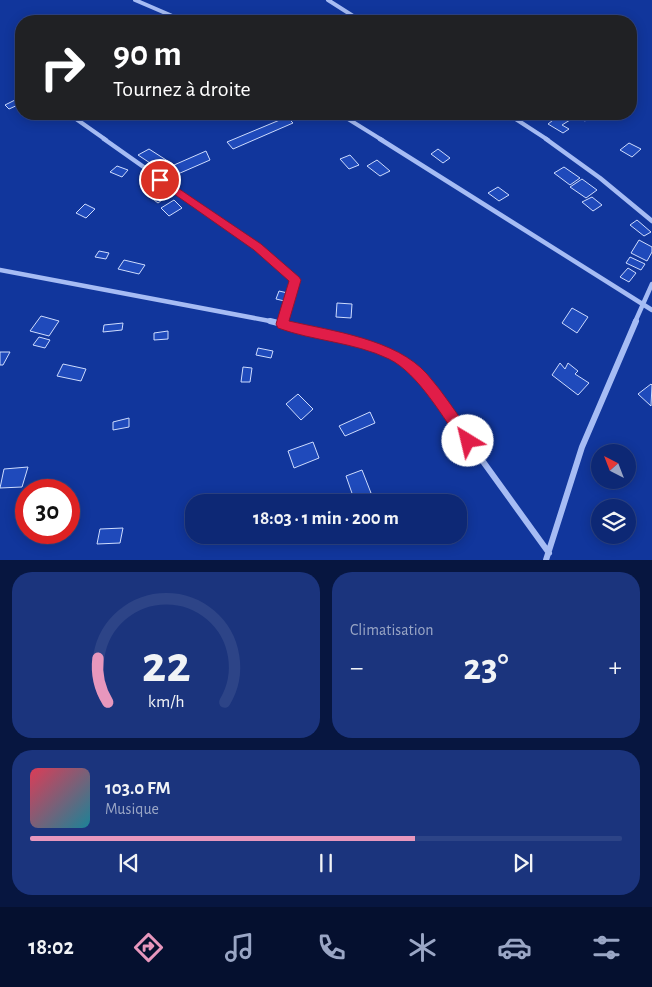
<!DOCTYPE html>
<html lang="fr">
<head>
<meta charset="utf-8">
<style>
	body { margin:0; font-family:"Alegreya Sans",sans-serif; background:#1b347d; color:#f1f3f6; height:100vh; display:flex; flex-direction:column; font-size:19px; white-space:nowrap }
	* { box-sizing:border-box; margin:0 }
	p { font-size:16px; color:#9aa6c5 }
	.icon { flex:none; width:28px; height:28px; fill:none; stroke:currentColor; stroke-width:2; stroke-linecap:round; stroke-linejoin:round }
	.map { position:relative; height:560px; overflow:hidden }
	.details { display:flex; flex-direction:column; gap:12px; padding:12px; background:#071640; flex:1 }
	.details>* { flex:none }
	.top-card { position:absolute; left:15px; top:15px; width:622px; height:105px; border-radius:20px; box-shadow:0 2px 12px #0003,0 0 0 1px #2d4487; background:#202124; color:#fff; overflow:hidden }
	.needle { width:32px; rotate:318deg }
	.tools { position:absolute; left:591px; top:444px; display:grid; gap:10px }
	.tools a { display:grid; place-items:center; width:45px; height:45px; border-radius:50%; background:#0d2875; box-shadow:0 2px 12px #0003,0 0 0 1px #2d4487; font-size:25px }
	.speed { position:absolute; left:15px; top:479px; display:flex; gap:10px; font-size:25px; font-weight:700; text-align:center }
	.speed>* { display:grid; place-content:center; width:65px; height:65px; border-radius:50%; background:#0d2875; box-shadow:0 2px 12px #0003,0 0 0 1px #2d4487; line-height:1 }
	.speed .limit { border:8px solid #d22; background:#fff; color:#111 }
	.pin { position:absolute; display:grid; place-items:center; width:42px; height:42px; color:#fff; margin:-21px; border:2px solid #fff; border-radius:50%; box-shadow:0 1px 5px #0007 }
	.me { position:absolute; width:55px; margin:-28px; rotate:324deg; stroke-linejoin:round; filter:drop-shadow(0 0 4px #0008) }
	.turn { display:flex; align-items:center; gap:18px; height:105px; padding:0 15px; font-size:22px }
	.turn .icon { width:65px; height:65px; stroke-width:2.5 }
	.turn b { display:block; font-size:35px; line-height:42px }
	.big { font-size:38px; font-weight:700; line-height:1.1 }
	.details .tile { flex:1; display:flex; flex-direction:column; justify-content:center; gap:8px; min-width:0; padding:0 18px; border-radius:20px; background:#1b347d }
	.details .dial { align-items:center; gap:0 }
	.dial svg { height:130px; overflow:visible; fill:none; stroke:#2d4487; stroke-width:7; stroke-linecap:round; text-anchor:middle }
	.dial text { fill:#f1f3f6; stroke:none }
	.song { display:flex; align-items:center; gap:15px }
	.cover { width:60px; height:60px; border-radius:8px; background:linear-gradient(135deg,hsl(350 70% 55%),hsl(190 70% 35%)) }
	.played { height:5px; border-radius:2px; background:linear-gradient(90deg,#e797bd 65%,#2d4487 65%) }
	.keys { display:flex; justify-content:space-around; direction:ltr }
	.heat { display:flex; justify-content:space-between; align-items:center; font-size:28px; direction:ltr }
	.details .tiles { flex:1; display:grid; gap:12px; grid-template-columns:1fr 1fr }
	.tile:last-child { grid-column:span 2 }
	.trip { position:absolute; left:185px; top:494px; width:282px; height:50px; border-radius:20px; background:#0d2875; box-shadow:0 2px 12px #0003,0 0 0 1px #2d4487; font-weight:700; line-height:50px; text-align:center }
	.menu { display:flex; height:80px; justify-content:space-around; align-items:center; background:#05102f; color:#9aa6c5 }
	.menu .icon { width:35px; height:35px }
	.menu .current { color:#e797bd }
	.menu b { font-size:22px; color:#f1f3f6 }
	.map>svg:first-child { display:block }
</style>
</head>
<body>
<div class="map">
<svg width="652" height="560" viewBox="0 0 652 560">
	<rect width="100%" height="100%" fill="#11369c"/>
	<path fill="#1f4abb" stroke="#cedcfe" d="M15,100L20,104L9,109L5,105Z
		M561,114L570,120L562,125L569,129L563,133L548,124Z
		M573,114H594L585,121Z
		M287,117L293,123L233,149L227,142Z
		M629,143L641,149L632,157L620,150Z
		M149,149L174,165L206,151L210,160L171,177L138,155Z
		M438,149L450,158L443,163L431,154Z
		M350,155L359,165L349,169L340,159Z
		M377,160L390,171L380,176L367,166Z
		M117,166L128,170L122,177L110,172Z
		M564,167L580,178L570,185L554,173Z
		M582,179L597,190L586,198L570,187Z
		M498,187L509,195L499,201L488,193Z
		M161,189L169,195L158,203L150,197Z
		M592,197L602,205L593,211L582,202Z
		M174,200L182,208L169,216L161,208Z
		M85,204L95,209L86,218L76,213Z
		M637,220L651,232L644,236L630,225Z
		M639,240L652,247V252L647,261L631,253Z
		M99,251L109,253L106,259L95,257Z
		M630,257L645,264L641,270L626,263Z
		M124,260L145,265L139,274L118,269Z
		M628,268L636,273L629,282L620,277Z
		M279,291L292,294L289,302L276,299Z
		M337,303L352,304L351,318L336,317Z
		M572,308L588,317L577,333L562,323Z
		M41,316L59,321L49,336L30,331Z
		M123,323L122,330L103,332L104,325Z
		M168,331V339L154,340V333Z
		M39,337L50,340L45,348L33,345Z
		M258,348L273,351L271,358L256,355Z
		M0,352H10L3,365H0Z
		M560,363L565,369L568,363L578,371L575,374L589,383L578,395L552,375Z
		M63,364L86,369L81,381L57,376Z
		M243,367L252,368L250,382H241Z
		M651,384L652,385L651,406L638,394Z
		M298,394L313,409L301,420L286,404Z
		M370,412L375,423L345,436L339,426Z
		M129,418V427L113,430V422Z
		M313,442L319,458L294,468L288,451Z
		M28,467L22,487L0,488L4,469Z
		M362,470L371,493L354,499L346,476Z
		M123,528L120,543L97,544L100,529Z"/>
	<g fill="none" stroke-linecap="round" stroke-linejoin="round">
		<path stroke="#a6bcf4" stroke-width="4" d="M135,0L184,21
			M328,0L361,21
			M69,114L106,140
			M340,114L382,140
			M508,114L548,140"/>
		<path stroke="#a6bcf4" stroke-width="4.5" d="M104,139L257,247L295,280L282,322
			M380,139L652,310
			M546,139L600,178L652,221
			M0,270L275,322
			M635,322L652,284"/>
		<path stroke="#a6bcf4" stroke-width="6" d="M270,321L358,343L394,355L422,377L549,553
			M282,324L283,321
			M546,560L582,447L636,321"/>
	</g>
	<path fill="#e11d48" stroke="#92132f" d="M160,176L261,244L299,277L301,280L289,321C332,331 396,339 427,374C444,393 458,416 473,436L475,441L473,446L468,448L463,446C444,419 418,373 389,359C354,342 313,341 278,328L276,324L289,281L254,250L157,182L155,180Z"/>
</svg>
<div class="tools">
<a><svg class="needle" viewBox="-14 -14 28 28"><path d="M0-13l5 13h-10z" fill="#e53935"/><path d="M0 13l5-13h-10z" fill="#9aa6c5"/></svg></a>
<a><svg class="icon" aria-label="layers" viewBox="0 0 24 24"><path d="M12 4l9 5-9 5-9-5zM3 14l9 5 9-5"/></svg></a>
</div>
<div class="speed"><div class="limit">30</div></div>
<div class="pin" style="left:160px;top:180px;background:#d93025"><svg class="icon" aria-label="arrive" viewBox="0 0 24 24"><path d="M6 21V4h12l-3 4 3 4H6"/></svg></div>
<svg class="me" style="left:468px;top:441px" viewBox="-20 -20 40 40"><circle r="19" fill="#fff"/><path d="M0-13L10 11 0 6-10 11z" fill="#e11d48"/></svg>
<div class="trip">18:03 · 1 min · 200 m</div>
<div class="top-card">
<div class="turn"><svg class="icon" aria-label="right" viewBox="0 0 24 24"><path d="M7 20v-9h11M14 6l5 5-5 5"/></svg><div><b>90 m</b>Tournez à droite</div></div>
</div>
</div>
<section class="details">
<div class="tiles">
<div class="tile dial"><svg viewBox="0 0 100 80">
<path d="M14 69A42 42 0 1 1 86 69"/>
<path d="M14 69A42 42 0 0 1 8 42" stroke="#e797bd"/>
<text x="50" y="56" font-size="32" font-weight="700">22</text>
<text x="50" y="72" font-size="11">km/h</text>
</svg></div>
<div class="tile"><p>Climatisation</p>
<div class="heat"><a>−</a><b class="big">23°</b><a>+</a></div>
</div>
<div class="tile">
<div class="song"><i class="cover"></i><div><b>103.0 FM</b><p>Musique</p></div></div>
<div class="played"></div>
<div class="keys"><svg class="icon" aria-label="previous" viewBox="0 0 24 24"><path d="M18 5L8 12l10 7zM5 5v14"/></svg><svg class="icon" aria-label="pause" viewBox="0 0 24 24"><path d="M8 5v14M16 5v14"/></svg><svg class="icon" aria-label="next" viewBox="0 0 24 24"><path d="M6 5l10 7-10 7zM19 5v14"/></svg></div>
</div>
</div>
</section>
<nav class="menu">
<b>18:02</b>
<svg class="icon current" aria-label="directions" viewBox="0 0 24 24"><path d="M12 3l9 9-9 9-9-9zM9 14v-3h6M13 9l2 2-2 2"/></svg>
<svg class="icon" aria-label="music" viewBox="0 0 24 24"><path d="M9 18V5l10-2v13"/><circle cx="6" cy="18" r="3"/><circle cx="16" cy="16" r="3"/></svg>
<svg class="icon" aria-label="phone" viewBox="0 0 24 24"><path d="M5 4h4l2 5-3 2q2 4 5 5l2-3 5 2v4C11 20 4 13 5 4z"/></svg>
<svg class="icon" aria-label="climate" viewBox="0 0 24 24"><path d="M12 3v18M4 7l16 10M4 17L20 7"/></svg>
<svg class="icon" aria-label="car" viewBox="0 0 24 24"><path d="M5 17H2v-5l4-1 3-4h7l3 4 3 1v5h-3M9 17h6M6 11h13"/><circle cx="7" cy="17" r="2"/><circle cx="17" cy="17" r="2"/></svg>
<svg class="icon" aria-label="filters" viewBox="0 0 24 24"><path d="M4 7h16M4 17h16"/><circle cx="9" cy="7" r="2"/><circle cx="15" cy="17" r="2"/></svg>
</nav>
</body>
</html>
